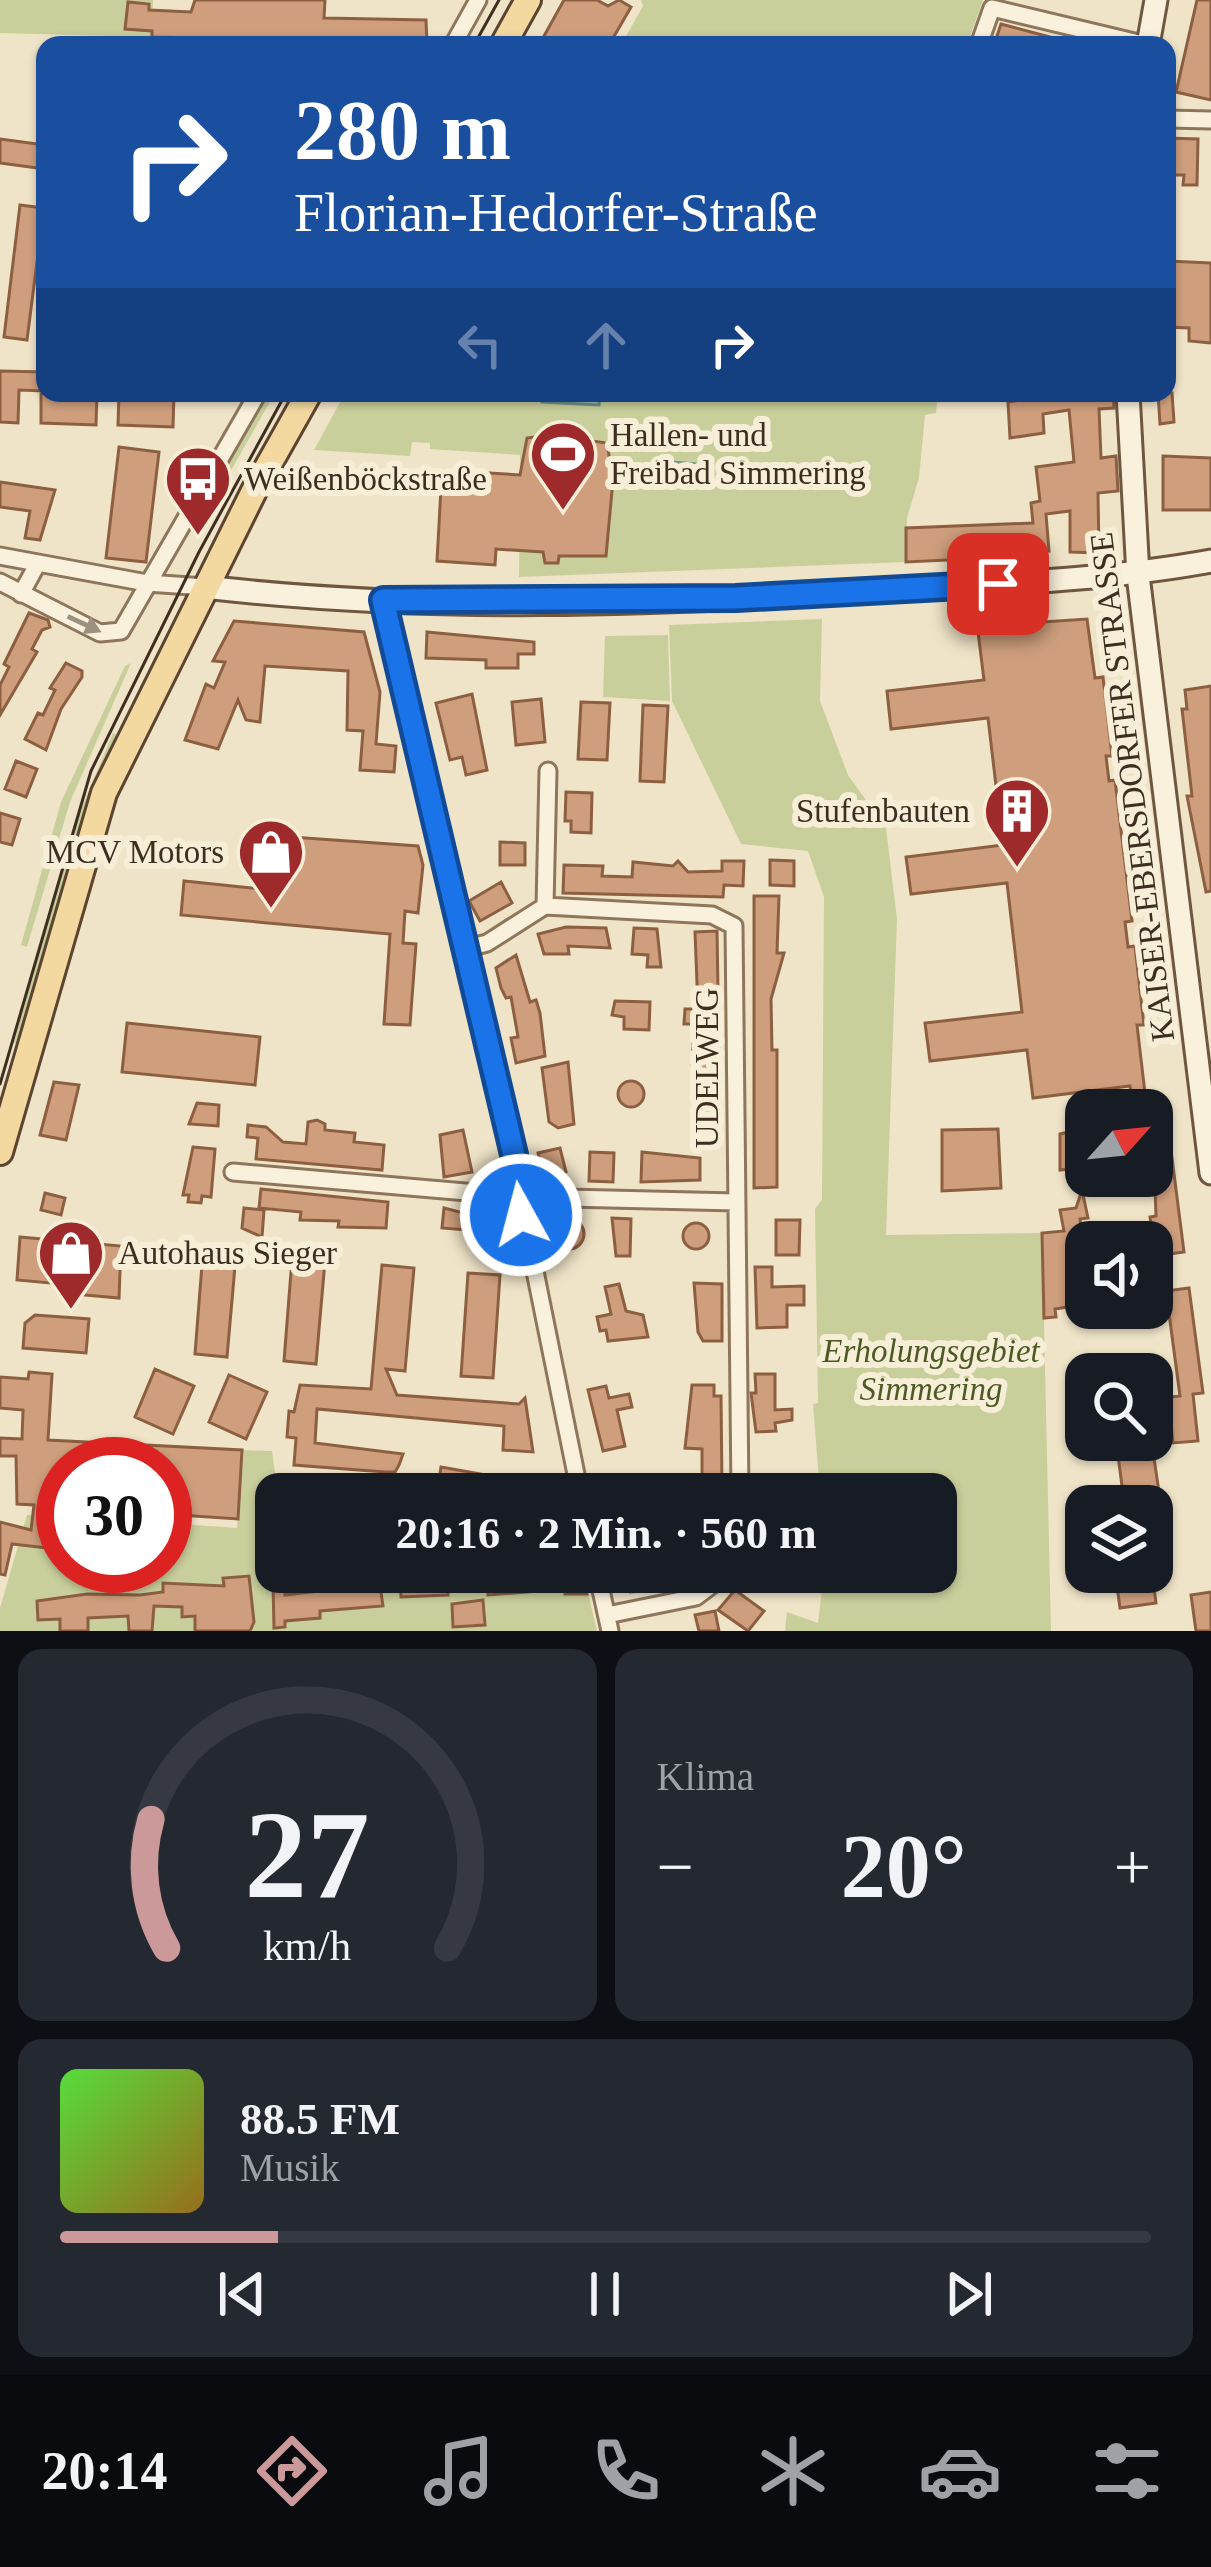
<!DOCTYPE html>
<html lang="de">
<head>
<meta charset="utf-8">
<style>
	body { margin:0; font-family:"Times New Roman",serif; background:#242831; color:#f1f3f6; height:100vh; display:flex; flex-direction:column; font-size:45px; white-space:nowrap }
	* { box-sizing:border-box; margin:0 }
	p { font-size:39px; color:#9ea1a6 }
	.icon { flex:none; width:66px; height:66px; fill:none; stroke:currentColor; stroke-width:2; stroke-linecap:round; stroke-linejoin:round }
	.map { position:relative; height:1631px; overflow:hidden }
	.side { display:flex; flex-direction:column; gap:18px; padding:18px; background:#0d0f14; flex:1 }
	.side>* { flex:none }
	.top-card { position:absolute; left:36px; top:36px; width:1140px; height:366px; border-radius:24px; box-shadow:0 3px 9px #0004; background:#1a4fa0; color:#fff; overflow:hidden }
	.needle { width:78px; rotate:63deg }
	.fabs { position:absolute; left:1065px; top:1089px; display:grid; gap:24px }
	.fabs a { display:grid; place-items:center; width:108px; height:108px; border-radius:24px; background:#171b24; box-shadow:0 3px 9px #0004; font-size:60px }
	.speed { position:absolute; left:36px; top:1437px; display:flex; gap:24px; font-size:60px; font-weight:700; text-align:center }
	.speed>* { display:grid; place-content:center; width:156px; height:156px; border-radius:50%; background:#171b24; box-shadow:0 3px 9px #0004; line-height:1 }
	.speed .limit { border:18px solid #d22; background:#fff; color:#111 }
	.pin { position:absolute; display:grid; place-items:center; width:102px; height:102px; color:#fff; margin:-51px; border-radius:24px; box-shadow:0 6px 18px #0006 }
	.me { position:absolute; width:132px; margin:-66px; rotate:353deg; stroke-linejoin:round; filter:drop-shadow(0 0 9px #0008) }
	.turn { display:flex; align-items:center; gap:42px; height:252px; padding:0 60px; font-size:54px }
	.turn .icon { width:156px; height:156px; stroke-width:2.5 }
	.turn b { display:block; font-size:84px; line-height:102px }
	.lanes { display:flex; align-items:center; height:114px; padding:0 60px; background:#0003; justify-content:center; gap:60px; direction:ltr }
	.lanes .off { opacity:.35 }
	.big { font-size:90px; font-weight:700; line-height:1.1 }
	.side .widget { flex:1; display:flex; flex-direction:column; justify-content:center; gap:18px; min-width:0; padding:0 42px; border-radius:24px; background:#242831 }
	.side .dial { align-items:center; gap:0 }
	.dial svg { height:312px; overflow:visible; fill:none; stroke:#363941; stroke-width:7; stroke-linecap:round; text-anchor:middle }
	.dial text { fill:#f1f3f6; stroke:none }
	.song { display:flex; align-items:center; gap:36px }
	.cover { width:144px; height:144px; border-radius:18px; background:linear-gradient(135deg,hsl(110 70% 55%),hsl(40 70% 35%)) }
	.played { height:12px; border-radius:6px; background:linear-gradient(90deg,#cc999b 20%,#363941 20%) }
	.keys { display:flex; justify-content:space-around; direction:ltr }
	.heat { display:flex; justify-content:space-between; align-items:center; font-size:66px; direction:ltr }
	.side .tiles { flex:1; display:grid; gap:18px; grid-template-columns:1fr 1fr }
	.widget:last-child { grid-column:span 2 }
	.trip { position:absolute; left:255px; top:1473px; width:702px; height:120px; border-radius:24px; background:#171b24; box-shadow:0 3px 9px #0004; font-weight:700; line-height:120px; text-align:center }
	.tabs { display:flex; height:192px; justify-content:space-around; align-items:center; background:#090b0e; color:#9ea1a6 }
	.tabs .icon { width:84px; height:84px }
	.tabs .active { color:#cc999b }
	.tabs b { font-size:54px; color:#f1f3f6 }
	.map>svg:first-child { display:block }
</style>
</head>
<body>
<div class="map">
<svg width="1211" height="1631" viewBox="0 0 1211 1631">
	<rect width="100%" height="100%" fill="#f0e4c8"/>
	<path fill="#c9cf9b" d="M0,0H153L152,37L0,33Z
		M641,0H983L967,45H621L643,6Z
		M265,393H275L229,474L221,473Z
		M345,393H938L936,413L925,415L919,478L907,518L906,562L519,577L520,455L430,449V443L412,442L410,456L314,450Z
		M822,619L820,701L848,775L886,828L897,919L886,1235L1042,1233L1051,1631H785L787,1612L818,1623L824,1572H936V1494H820L813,1404L818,1403L815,1209L822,1199L824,897L808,851L741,844L672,701L669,625Z
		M668,635L670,701L603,697L605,636Z
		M131,663L70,802L27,947L21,945L61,802L125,666Z
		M113,733L117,735L76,835L18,1046L14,1042L76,821Z
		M242,1450L272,1451L275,1473L390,1494H276V1572H583L597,1631H0V1608L27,1515H63V1566H165V1523L237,1528Z"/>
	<path fill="#a9c4bc" stroke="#6f938a" stroke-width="3" d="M543,393H600L599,405L542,402Z
		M658,461L695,464L694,482L657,481Z"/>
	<path fill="#cf9f7d" stroke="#8d5f41" stroke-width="3" d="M195,0H325L324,18L426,20L427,43L152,37V31L125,29L128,2L149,4V10L191,12Z
		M564,0H597L608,6L619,0L631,7L609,45H539Z
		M1197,0H1211V100L1176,92Z
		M1001,24L1065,41V45H994Z
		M1167,138L1198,139L1197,185H1183L1184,175H1167Z
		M0,139L45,145V169L0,163Z
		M20,205L44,208L27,340L4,337Z
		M1167,261L1211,263V343L1189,341V328L1167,327Z
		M0,371L45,372V391L19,390L18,423L0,422Z
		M41,393H97L96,425L41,423Z
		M119,393H174L173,427L118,425Z
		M1065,393H1113L1114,408L1099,409L1101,458L1116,456L1118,491L1098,493L1099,553L1070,552V511L1046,514L1049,551L1036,550V556L906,562V528L1033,523L1031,503L1040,501L1036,467L1074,462L1069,410L1043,414L1044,433L1010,438L1008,402Z
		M1158,393H1172L1174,422L1160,424Z
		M549,435L607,443L613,480L606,556H559L558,563H545L543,552L496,549L495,565L437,561L442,470L520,475L527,438Z
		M119,447L159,452L146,562L106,558Z
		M1163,456L1211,458V510H1163Z
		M0,482L55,490L40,540L25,538L30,511L0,507Z
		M29,613L48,620L50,627L42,630L32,649L37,652L0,715V685L9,667L4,664Z
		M1087,619L1095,678L1103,677L1112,756H1106L1109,781L1115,780L1132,921L1125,922L1128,947L1135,946L1144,1025H1137L1147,1110H1133L1130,1086L1033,1098L1027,1050L930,1061L925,1023L1022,1012L1007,883L911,894L906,857L1003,845L988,718L891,729L887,691L984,680L978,632L983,626Z
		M234,621L364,632L380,692L376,744L396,746L394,772L360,770L363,731L347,730L348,671L265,666L260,722L246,720L238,700L218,749L185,740L206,684L214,688L225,662L213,661Z
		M427,632L534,642V654H518V668H486V660L426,658Z
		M66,663L82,671V677L61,709L46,750L25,739L38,713L43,715L55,690L50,688Z
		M1211,686V891L1206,892L1187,796H1192L1182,709H1187L1185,690Z
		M472,694L487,770L466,775L462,757L450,760L436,703Z
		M541,699L545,742L516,745L512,702Z
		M581,702L610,703L607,760L578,759Z
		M643,705L668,706L664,782L640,781Z
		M16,761L37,769L26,797L5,789Z
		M566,792L592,793L591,833L571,832V821H565Z
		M0,813L20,819L12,845L0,842Z
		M277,836L418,846L423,865L418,913L405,911L403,943L416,944L410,1025L384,1024L390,934L181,915L184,881L271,890Z
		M500,842L525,843V865H500Z
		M770,860L794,861V886L770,885Z
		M678,861L688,872L722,871V861H744L743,886L724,885L723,897L563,893L564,865L603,866L602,876L632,877L633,862L673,866Z
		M501,882L512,903L480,921L469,901Z
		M754,896H779L777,953H784L771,999L772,1050H777V1187L754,1188Z
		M566,927L606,928L610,948L568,946L569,954H544L538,934Z
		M634,928L657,929L661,967H647L648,955L632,954Z
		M717,931L720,1110L694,1117L702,1074L700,1064H692L694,1024H684L685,1009H698L695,932Z
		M516,955L530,1002L536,1000L540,1013L545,1056L516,1063L511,1038L518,1037L511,997L506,998L501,988L496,968Z
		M615,1001L650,1002L649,1030L624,1029V1017L612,1015Z
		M127,1023L260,1037L255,1085L122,1072Z
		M568,1062L574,1124L558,1128L549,1122L542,1068Z
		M618 1094a13 13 0 1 1 26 0a13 13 0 1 1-26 0Z
		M54,1082L79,1085L66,1140L40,1135Z
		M197,1103L219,1105L218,1126L189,1124Z
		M1165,1103L1184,1252L1155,1256L1150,1217L1156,1216L1152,1104Z
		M317,1120L325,1124V1130L355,1133L354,1142L384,1145L382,1170L256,1159L258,1138L247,1137L248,1125L266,1127L283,1142L306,1144L308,1122Z
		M1086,1128V1167L1060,1170V1134Z
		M998,1129L1001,1188L942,1191V1130Z
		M463,1130L472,1172L444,1177L440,1135Z
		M193,1147L215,1149L211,1197L202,1196L201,1203L188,1202L189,1195H183Z
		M560,1148L566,1172L544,1178L538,1153Z
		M590,1152L614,1153L613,1182L589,1181Z
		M642,1152L700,1158V1180L641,1182Z
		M261,1189L388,1202L386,1228L338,1227L339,1221L300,1220L301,1212L259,1208Z
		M1082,1190L1088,1218L1080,1219L1085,1250L1072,1253L1080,1305L1055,1309L1056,1317L1044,1318L1042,1233L1064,1231L1060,1210L1076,1208Z
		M45,1193L65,1198L61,1215L41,1210Z
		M244,1208L264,1210L262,1237L242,1228Z
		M444,1208L467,1214L466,1230L442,1228Z
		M612,1218L631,1219L630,1256H616Z
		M554 1234a15 15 0 1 1 30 0a15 15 0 1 1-30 0Z
		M776,1220H800L799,1255H776Z
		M683 1236a13 13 0 1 1 26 0a13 13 0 1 1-26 0Z
		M20,1237L121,1246L119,1298L62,1293V1284L17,1280Z
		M203,1252L236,1255L227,1357L195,1354Z
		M292,1259L325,1261L316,1364L284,1361Z
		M382,1265L414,1268L405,1371L386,1369L397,1395L519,1404L525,1398L533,1452L503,1450L504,1426L317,1409L315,1443L403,1454L399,1465L395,1472H385L294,1465L296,1438L287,1437L289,1411L294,1412L300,1385L371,1389Z
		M755,1267H772V1287L804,1286V1305H787V1327L757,1328Z
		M468,1273L500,1275L493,1378L461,1376Z
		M694,1283L722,1284V1341H703L698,1332Z
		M619,1284L626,1311L643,1315L648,1337L608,1341L606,1330L600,1331L597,1317L611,1314L605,1287Z
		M1189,1288L1203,1393L1193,1394L1198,1441L1173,1443L1171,1425L1163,1426L1160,1398L1180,1396L1166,1291Z
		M35,1315L89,1319L86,1353L23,1348L25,1323Z
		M155,1369L194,1386L173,1434L135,1417Z
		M29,1372L52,1374L48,1440L242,1450L238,1519L165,1514V1464H63V1544L56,1549L12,1544L5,1575L0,1574V1522L31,1530L34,1505L17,1504L16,1456H0V1438L22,1439L23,1410L0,1408V1377L28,1379Z
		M755,1374H775V1410L792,1409V1420L775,1423L776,1431L756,1432L751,1393H756Z
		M229,1375L267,1392L246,1439L209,1422Z
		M692,1385H714V1396H721L722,1486H702V1449L685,1448Z
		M606,1386L609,1398L629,1394L632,1407L617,1410L625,1446L603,1451L588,1390Z
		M1153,1451L1161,1506H1084V1499L1123,1493L1118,1456Z
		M441,1467L560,1488L559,1494L437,1492Z
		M773,1475H788L790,1494H755V1482H773Z
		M321,1572H378L383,1606L320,1611V1618L285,1621V1627L274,1628L273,1584L285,1585V1595L320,1591Z
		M400,1572H422L425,1580L447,1577L448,1595L401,1597Z
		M488,1572H573V1577H584L587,1594H565V1589L488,1595Z
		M625,1572H657L661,1590L630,1592Z
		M1115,1572H1152L1156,1603L1120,1608Z
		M249,1576L254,1622L250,1631H195V1616L182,1617V1607L154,1606L152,1631H129L128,1616L88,1618V1631H60V1619L38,1620L37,1601L87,1594L140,1595L163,1592V1583L224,1586L223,1578Z
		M735,1590L764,1611L748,1631L718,1610Z
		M1211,1592V1631H1196L1191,1595Z
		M483,1600L485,1625L453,1627L452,1604Z
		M715,1611L719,1631H699L695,1615Z"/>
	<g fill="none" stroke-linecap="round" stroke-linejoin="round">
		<g stroke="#8d765c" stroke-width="21">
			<path id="street" d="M453,45L478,0
				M979,45L992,8L1147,45
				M1167,119L1211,120
				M0,556L147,583L205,587
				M0,582L100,633L121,631L258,393
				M21,594L38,563
				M383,600L480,999L580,1494
				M545,906L548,771
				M468,948L487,943L545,906L712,915L734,926L740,1494
				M233,1172L524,1197L736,1202
				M597,1572L610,1631
				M607,1615L696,1597L729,1572"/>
		</g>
		<g stroke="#6f573f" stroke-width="27">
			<path id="secondary" d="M1148,45L1156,0
				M1128,393L1138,575L1211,1173
				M205,587C426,613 655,604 877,591C989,584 1101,581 1211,561"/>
		</g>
		<g stroke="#5b4430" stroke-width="30">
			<path id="primary" d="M503,45L528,0
				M0,1152L104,793L254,491L309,393"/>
		</g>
		<use href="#street" stroke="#faf1dc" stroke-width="15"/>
		<use href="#secondary" stroke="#faf1dc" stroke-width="21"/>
		<use href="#primary" stroke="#f3d9a0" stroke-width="24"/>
		<path stroke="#3d2e20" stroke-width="3" d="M474,45L499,0
			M0,1084L91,771L199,552L286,393"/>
	</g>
	<defs><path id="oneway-solid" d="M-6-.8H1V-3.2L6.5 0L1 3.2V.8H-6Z" transform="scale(3)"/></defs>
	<use fill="#9c907e" href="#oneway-solid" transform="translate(84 624) rotate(25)"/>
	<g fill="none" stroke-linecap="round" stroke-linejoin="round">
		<g stroke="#114b97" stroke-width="30">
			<path id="route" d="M521,1215L524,1197L383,600L736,598L998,584"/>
		</g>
		<use href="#route" stroke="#1a73e8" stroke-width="21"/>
	</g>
	<defs>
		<g id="stadium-pin" transform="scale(3.45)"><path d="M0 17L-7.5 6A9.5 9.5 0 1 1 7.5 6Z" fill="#9e2a2b" stroke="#f7eed8"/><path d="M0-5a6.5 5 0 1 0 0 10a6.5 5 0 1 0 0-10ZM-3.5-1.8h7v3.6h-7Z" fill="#fff"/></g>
		<g id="bus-pin" transform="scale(3.45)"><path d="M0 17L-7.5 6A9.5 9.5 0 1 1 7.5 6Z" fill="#9e2a2b" stroke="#f7eed8"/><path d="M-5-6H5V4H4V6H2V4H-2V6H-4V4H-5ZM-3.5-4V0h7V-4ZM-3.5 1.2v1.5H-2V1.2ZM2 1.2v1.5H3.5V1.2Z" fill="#fff"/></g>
		<g id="building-pin" transform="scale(3.45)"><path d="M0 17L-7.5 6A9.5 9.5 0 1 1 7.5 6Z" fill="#9e2a2b" stroke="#f7eed8"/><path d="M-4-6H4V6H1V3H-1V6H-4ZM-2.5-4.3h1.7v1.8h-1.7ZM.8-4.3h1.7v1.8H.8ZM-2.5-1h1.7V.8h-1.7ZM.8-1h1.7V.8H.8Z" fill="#fff"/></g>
		<g id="shop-pin" transform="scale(3.45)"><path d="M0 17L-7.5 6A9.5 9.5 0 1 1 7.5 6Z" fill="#9e2a2b" stroke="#f7eed8"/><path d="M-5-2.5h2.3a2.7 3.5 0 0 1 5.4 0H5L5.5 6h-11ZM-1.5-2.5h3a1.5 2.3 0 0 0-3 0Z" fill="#fff"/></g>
	</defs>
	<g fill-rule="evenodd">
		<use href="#stadium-pin" x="563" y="454"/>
		<use href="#bus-pin" x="198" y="479"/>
		<use href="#building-pin" x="1017" y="811"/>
		<use href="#shop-pin" x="271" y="852"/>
		<use href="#shop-pin" x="71" y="1253"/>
	</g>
	<g text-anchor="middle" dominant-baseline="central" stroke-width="12" stroke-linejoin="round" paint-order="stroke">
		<g font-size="33" fill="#3d2e20" stroke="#f7eed8" text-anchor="start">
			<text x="610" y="435">Hallen- und<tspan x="610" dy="38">Freibad Simmering</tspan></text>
			<text x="244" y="479">Weißenböckstraße</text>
			<text x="970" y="811" text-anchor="end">Stufenbauten</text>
			<text x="224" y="852" text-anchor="end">MCV Motors</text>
			<text x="118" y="1253">Autohaus Sieger</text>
		</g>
		<g font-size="33" fill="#3d2e20" stroke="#f7eed8">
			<text transform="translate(1132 787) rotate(-97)">KAISER-EBERSDORFER STRASSE</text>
			<text transform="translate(707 1068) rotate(-90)">UDELWEG</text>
		</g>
		<g font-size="33" font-style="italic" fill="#4d5a26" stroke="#f7eed8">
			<text x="931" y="1351">Erholungsgebiet<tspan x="931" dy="38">Simmering</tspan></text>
		</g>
	</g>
</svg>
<div class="fabs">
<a><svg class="needle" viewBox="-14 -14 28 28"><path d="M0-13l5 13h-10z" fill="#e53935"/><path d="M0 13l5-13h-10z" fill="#9ea1a6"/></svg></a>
<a><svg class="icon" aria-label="sound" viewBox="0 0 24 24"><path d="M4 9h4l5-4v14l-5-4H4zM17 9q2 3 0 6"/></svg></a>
<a><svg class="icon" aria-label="search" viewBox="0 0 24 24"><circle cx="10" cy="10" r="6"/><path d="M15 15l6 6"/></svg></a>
<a><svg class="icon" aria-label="layers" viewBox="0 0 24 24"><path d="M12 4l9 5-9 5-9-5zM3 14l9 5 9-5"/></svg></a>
</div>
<div class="speed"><div class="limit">30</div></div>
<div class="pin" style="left:998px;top:584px;background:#d93025"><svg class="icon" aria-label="arrive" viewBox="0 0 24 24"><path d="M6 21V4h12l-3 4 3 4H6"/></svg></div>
<svg class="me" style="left:521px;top:1215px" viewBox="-20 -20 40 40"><circle r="17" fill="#1a73e8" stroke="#fff" stroke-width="3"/><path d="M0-11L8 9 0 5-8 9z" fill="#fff"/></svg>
<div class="trip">20:16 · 2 Min. · 560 m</div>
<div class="top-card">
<div class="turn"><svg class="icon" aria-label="right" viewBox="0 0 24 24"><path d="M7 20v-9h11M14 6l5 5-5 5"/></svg><div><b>280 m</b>Florian-Hedorfer-Straße</div></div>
<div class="lanes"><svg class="icon off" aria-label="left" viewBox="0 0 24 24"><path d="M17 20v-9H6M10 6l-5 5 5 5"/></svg><svg class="icon off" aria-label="ahead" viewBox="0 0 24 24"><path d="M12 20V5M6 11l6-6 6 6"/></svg><svg class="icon" aria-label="right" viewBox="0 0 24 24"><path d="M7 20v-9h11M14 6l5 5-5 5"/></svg></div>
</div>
</div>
<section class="side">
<div class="tiles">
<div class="widget dial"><svg viewBox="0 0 100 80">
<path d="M14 69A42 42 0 1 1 86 69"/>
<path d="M14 69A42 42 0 0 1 10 36" stroke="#cc999b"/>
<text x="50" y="56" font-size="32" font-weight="700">27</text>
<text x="50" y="72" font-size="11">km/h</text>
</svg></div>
<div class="widget"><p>Klima</p>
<div class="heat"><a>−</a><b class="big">20°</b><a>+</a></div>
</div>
<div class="widget">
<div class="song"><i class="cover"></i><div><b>88.5 FM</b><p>Musik</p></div></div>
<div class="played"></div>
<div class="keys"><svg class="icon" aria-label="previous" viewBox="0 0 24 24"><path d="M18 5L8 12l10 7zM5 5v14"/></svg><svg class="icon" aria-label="pause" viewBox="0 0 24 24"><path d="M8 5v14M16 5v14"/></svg><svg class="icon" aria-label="next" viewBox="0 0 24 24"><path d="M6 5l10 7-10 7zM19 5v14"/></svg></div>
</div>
</div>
</section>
<nav class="tabs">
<b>20:14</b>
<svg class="icon active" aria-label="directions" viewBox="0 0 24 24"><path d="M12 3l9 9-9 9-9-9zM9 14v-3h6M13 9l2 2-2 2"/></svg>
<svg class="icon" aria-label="music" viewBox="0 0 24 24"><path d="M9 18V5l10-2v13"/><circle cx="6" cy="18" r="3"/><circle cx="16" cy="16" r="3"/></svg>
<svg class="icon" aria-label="phone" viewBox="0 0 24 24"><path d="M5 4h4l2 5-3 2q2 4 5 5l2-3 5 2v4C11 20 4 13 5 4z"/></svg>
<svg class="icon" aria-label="climate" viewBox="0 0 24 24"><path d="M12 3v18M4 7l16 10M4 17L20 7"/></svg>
<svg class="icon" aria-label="car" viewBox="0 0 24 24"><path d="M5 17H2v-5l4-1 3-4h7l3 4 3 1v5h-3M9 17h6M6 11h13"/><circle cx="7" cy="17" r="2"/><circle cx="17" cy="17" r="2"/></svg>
<svg class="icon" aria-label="filters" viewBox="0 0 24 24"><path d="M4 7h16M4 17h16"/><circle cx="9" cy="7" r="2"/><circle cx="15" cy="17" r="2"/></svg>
</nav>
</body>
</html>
